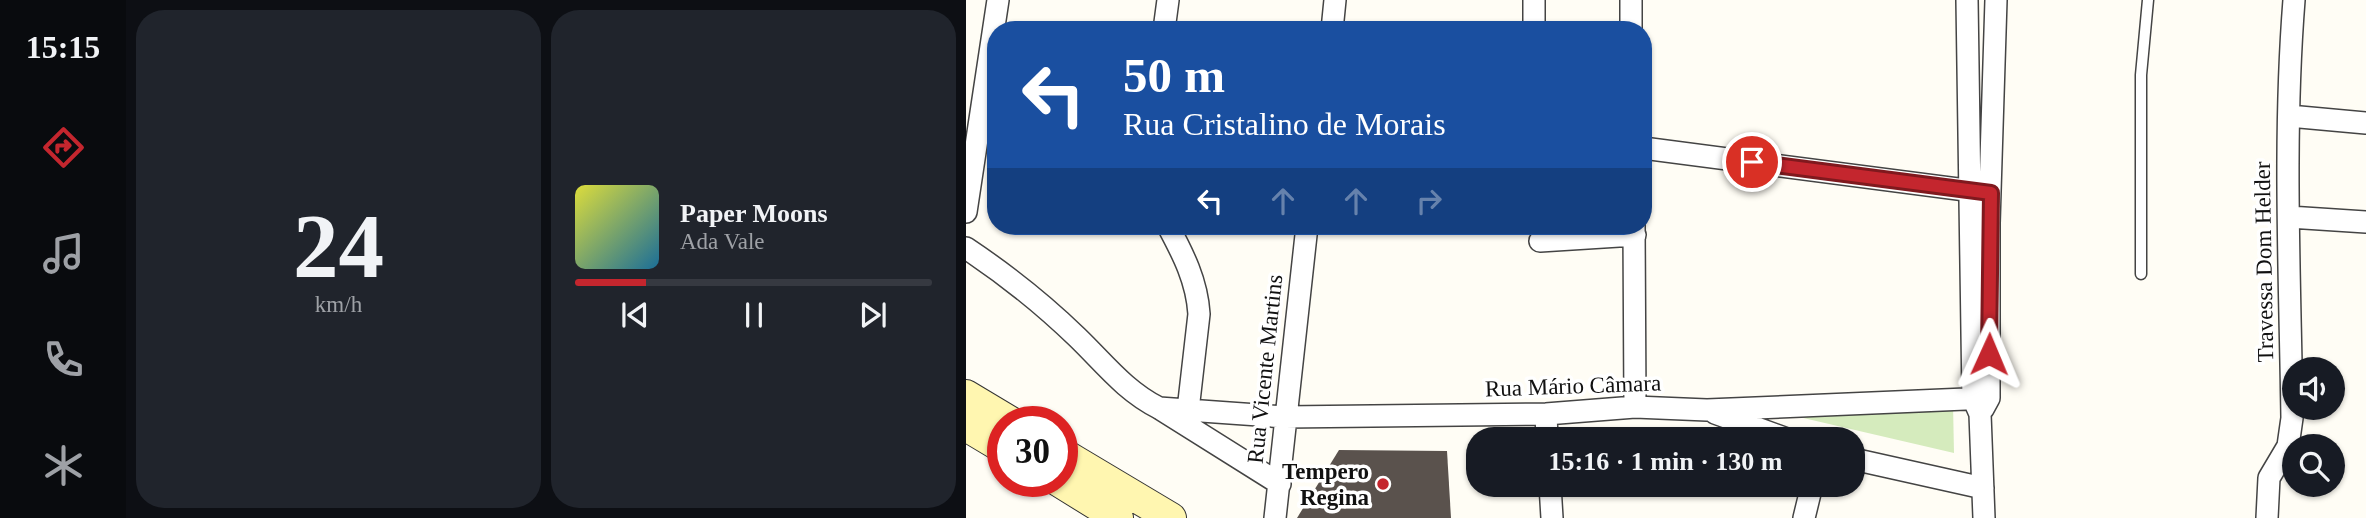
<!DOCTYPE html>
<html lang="pt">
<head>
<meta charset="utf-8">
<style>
	body { margin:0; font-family:Georgia,serif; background:#20242c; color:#f1f3f6; height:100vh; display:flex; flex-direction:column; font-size:26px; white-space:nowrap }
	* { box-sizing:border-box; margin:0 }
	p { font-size:23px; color:#9ea1a6 }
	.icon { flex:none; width:38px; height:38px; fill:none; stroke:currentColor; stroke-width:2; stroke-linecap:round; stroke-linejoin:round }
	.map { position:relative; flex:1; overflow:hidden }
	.sheet { display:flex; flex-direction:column; gap:10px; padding:10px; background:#0d0f14; width:840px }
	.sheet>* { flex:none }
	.banner { position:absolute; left:21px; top:21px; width:665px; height:214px; border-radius:28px; box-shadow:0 2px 5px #0004; background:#1a4fa0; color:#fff; overflow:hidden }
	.tools { position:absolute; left:1316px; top:357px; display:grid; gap:14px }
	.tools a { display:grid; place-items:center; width:63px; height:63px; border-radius:50%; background:#171b24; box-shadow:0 2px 5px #0004; font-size:35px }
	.speed { position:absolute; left:21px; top:406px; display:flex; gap:14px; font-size:35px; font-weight:700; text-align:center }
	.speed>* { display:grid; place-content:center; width:91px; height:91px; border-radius:50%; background:#171b24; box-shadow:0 2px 5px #0004; line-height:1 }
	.speed .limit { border:10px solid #d22; background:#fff; color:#111 }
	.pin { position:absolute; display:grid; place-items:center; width:60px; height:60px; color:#fff; margin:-30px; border:4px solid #fff; border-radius:50%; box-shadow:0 2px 7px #0007 }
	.me { position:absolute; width:77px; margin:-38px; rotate:1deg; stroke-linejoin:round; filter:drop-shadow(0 0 5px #0008) }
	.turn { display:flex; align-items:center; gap:24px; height:147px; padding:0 21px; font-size:32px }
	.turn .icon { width:91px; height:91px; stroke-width:2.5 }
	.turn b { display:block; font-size:49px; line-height:60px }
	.lanes { display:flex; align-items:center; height:66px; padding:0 21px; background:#0003; justify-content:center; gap:35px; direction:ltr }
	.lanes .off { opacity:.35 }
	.sheet .widget { flex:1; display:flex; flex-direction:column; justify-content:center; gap:10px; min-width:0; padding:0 24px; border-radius:28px; background:#20242c }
	.sheet .dial { align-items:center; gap:0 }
	.dial b { font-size:91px; line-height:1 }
	.song { display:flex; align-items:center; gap:21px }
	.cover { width:84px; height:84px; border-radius:10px; background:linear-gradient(135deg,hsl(60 70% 55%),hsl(200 70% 35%)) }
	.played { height:7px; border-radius:4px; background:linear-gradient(90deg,#c4262e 20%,#363941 20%) }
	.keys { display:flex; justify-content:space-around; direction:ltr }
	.sheet .tiles { flex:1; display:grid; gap:10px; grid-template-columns:repeat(2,1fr) }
	.trip { position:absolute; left:500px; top:427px; width:399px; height:70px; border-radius:28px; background:#171b24; box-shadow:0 2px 5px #0004; font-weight:700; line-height:70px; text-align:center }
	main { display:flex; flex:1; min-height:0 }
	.dock { display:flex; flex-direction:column; width:126px; justify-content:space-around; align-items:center; background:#090b0e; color:#9ea1a6 }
	.dock .icon { width:49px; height:49px }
	.dock .selected { color:#c4262e }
	.dock b { font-size:32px; color:#f1f3f6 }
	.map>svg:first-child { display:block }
</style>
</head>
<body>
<main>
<nav class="dock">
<b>15:15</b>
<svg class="icon selected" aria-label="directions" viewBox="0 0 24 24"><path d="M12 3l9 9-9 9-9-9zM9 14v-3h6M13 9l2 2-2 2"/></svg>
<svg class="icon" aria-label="music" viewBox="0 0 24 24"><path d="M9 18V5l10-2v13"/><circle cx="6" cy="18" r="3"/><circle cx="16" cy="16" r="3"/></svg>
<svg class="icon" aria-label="phone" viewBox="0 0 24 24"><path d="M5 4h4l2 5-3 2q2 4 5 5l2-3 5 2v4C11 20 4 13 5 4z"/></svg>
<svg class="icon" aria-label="climate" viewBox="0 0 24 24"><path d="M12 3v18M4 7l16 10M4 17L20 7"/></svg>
</nav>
<section class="sheet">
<div class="tiles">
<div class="widget dial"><b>24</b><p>km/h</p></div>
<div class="widget">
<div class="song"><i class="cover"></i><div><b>Paper Moons</b><p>Ada Vale</p></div></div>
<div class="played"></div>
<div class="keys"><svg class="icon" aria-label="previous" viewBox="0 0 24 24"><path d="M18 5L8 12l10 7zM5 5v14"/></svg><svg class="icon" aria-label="pause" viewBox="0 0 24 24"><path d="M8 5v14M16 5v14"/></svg><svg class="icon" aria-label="next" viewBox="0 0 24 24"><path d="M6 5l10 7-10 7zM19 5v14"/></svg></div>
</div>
</div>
</section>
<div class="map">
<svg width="1400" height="518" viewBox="0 0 1400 518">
	<rect width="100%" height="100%" fill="#fffdf5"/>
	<path fill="#d5ebbd" d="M987,404L988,453L833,417Z"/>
	<path fill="#5a524d" d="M373,450L481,451L485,518H331Z"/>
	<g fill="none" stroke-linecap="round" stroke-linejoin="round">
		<g stroke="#444" stroke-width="13">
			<path id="service" d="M1175,274V75L1182,0"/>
		</g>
		<g stroke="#444" stroke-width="24">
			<path id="minor" d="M1001,0L1007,398L1014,414L1018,518
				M198,30L202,0
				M366,30L369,0
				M568,30V0
				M665,30V0
				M1323,116L1400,123
				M677,148L1015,192
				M0,212L32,0
				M1323,217L1400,222
				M202,226C217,254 231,281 233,314L222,410
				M668,226L669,407
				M574,241L669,235
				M0,248C39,274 77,304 111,337C138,363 159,391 193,408L314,484
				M193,408L319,417L580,414L669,407L741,410L1023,398
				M1017,409L1023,398V223L1030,0
				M749,413L821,439
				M580,414L581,439
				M887,459L1017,488
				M584,485L586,518
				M309,518L341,226
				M838,518L846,485
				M1301,518L1303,478L1322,446L1326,418C1324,279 1317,139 1328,0"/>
		</g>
		<g stroke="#333" stroke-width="32">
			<path id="secondary" d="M0,395L45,422
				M0,426L37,448
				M96,453L205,518
				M92,481L152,518"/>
		</g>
		<use href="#service" stroke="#fff" stroke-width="10"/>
		<use href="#minor" stroke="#fff" stroke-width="21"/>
		<use href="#secondary" stroke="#fff6b0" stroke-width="30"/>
	</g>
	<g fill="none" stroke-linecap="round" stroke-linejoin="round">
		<g stroke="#7f191e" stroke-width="18">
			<path id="route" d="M786,162L1025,193L1023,354"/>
		</g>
		<use href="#route" stroke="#c4262e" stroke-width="12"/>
	</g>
	<circle fill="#c4262e" stroke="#fff" stroke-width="2.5" cx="417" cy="484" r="7"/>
	<g text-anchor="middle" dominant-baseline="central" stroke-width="7" stroke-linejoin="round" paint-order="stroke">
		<g font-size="23" fill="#111" stroke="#fff">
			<text transform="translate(1298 262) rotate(-91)">Travessa Dom Helder</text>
			<text transform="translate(299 369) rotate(-84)">Rua Vicente Martins</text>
			<text transform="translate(607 386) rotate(-2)">Rua Mário Câmara</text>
		</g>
		<g font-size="23" font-weight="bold" fill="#111" stroke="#fff" text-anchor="end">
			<text x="403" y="471">Tempero<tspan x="403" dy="26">Regina</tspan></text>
		</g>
	</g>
</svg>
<div class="tools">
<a><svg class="icon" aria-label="sound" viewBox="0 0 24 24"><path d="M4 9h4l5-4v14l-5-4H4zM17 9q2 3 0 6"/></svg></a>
<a><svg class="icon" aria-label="search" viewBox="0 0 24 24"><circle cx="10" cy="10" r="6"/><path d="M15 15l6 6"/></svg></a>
</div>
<div class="speed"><div class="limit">30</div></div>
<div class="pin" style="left:786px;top:162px;background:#d93025"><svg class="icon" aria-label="arrive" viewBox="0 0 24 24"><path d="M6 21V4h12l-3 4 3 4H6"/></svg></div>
<svg class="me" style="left:1023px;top:354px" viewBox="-20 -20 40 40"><path d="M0-17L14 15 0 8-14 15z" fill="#c4262e" stroke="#fff" stroke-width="4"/></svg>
<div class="trip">15:16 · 1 min · 130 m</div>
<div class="banner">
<div class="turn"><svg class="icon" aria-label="left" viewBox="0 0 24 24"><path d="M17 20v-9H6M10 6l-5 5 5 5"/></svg><div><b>50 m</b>Rua Cristalino de Morais</div></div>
<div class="lanes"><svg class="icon" aria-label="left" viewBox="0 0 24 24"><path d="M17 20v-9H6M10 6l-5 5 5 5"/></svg><svg class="icon off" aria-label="ahead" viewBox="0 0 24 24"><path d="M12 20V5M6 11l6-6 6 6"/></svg><svg class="icon off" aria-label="ahead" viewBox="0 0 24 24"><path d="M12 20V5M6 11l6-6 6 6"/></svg><svg class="icon off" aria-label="right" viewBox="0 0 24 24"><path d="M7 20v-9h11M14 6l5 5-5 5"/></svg></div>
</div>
</div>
</main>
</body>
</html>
